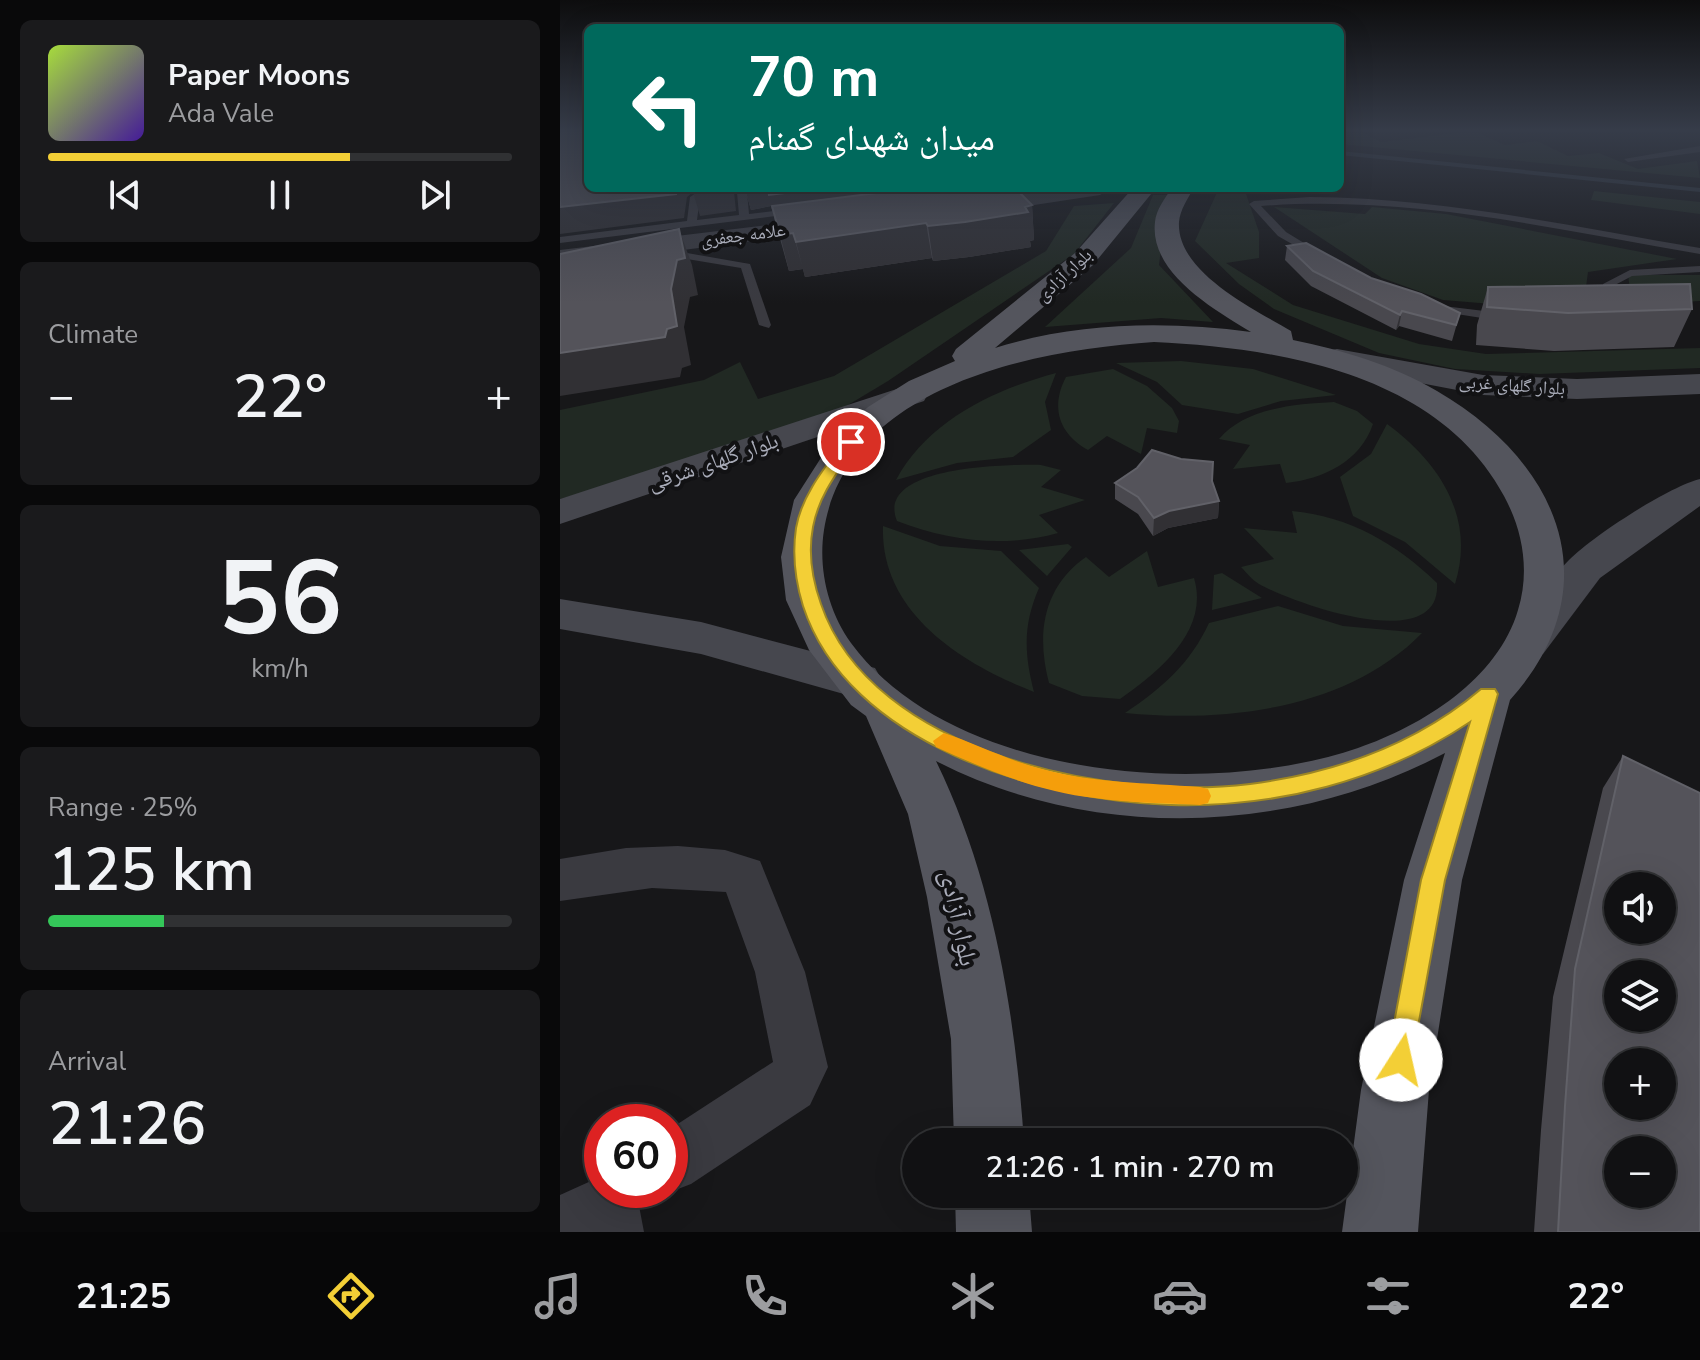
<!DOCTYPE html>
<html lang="en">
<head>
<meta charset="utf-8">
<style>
	body { margin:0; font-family:"Nunito Sans","Noto Naskh Arabic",sans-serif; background:#1a1a1c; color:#f1f3f6; height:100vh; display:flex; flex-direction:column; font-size:30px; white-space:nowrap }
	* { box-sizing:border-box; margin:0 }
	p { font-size:26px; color:#9c9da0 }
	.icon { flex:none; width:44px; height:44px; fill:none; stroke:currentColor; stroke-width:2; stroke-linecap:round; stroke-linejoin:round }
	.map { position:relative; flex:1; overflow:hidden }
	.panel { display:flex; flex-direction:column; gap:20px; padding:20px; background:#09090a; width:560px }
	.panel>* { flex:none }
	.hud { position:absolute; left:24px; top:24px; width:760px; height:168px; border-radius:12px; box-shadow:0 8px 32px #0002,0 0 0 2px #303133; background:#00695c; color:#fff; overflow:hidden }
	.tools { position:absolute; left:1044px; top:872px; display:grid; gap:16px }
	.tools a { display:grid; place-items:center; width:72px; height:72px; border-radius:50%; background:#111113; box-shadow:0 8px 32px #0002,0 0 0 2px #303133; font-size:40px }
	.speed { position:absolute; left:24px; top:1104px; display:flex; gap:16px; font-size:40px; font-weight:700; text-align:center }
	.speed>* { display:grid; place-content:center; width:104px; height:104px; border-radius:50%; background:#111113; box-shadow:0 8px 32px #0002,0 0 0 2px #303133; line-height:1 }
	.speed .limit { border:12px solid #d22; background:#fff; color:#111 }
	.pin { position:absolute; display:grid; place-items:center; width:68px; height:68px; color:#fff; margin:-34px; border:4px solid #fff; border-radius:50%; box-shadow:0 2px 8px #0007 }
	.me { position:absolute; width:88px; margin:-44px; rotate:10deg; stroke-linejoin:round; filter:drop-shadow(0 0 6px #0008) }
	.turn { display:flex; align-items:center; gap:28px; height:168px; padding:0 32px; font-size:36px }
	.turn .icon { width:104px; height:104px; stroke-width:2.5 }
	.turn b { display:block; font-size:56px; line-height:68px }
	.big { font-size:60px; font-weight:600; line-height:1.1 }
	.panel .widget { flex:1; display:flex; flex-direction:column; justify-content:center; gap:12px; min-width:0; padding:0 28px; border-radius:12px; background:#1a1a1c }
	.panel .dial { align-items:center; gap:0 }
	.dial b { font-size:104px; line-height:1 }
	.song { display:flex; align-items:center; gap:24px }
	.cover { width:96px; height:96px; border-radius:12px; background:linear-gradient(135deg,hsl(80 70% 55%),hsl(260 70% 35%)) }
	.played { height:8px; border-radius:4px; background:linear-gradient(90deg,#f3cf36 65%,#303133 65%) }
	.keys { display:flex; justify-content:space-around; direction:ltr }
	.heat { display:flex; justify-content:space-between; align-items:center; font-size:44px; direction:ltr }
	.charge { height:12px; border-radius:6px; background:linear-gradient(90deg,#34c759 25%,#303133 0) }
	.trip { position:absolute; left:342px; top:1128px; width:456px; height:80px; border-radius:40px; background:#111113; box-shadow:0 8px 32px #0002,0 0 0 2px #303133; font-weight:600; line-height:80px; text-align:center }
	.menu { display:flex; height:128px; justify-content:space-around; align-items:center; background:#070708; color:#9c9da0 }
	.menu .icon { width:56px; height:56px }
	.menu .current { color:#f3cf36 }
	.menu b { font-size:36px; color:#f1f3f6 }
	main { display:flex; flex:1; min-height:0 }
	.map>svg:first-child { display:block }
</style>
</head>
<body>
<main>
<section class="panel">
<div class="widget">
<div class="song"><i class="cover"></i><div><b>Paper Moons</b><p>Ada Vale</p></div></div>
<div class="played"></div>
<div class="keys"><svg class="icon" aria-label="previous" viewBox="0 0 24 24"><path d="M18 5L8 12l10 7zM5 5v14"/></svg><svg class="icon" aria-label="pause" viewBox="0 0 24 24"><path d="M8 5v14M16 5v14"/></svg><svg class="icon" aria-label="next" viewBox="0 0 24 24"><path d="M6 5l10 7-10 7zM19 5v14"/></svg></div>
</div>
<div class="widget"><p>Climate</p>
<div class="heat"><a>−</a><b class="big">22°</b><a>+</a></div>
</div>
<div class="widget dial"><b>56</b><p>km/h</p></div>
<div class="widget"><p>Range · 25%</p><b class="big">125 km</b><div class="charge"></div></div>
<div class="widget"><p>Arrival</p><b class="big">21:26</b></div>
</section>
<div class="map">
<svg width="1140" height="1232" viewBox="0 0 1140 1232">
	<rect width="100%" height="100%" fill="#171719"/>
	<path fill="#212923" d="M780,131H799L821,142L914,131L945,145L977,141L1008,156L1039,153L1078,169L1137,161L1140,178L780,144Z
		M659,188H684L699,232V258L666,263L733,305L859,344L926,354L1140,348V368L979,374L895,369L819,353L714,309L679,284L635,241Z
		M1034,191L1140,202V214L1031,200Z
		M593,195H608L599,265L653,322L601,318L485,327L571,248Z
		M554,203L514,254L328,381L243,432L0,499V410L144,380L180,362L198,399L274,376L486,251L514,206Z
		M714,207L805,214L812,207L886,214L1117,259L1028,272L1026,287L981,308L883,300L822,278Z
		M1068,275H1140V301L1072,305Z
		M621,361L693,369L776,395L721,401L678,414L622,405L597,382L556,363Z
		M553,369L587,386L612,408L619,421L617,433L587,428L581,454L547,436L528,450C499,434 490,407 506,377Z
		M496,373L485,402L491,430L453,457L397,463L336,480C368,421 433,390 496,373Z
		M774,402L797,411L813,424C800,462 763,479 726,483L720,464L673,469L690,445L659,439C685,408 735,404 774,402Z
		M827,424C879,462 916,517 895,584L845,542L793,516L780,477L811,454Z
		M481,465L501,470L481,487L525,500L479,515L498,533C444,548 389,541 337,521C314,465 450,464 481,465Z
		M732,511C789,516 837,544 877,583C882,657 732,603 699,584C692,580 687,573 681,567L714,559L684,528L737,533Z
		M323,526L380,546L441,551L479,588C463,625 464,653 474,692C402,664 320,613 323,526Z
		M508,544L512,547L487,576L459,550Z
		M587,551L598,587L634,578C650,631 598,672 560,699L522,696L489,683C476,634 483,587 526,557L549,577Z
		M662,573L702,598L652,610L654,575Z
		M718,606L783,626L862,633C788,709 666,723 565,713C602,688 630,664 649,623Z"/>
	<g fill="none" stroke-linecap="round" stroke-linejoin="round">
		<path fill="#2d343d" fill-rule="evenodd" d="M780,151L1140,188V192L780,155Z"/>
		<path fill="#3a3a40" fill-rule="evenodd" d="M1140,146V152L1068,162L1064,159Z
			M217,188H227L231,209H239V213L0,243V237L127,221L130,197L135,194L140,197L137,220L179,215L177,192L182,189L187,192L189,214L222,210Z
			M750,197C883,198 1010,226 1140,248V254C994,229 851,195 701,206L726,232L762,254L763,256L758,259L718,236L689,204L694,201Z
			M127,253L190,264L211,325L209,328L199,325L181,268L127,259L107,262L102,259Z
			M1140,266V272L1072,276L1055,285L1056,312L1046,310L1043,284L1070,270Z
			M875,305L941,313L947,317L941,321L871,310L869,308Z"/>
		<path fill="#3a3a40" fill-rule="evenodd" d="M118,846L165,850L200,861L245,972L268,1067L250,1105L131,1184L110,1192L104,1190H110V1129L213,1062L195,972L166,892L92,888L0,901V859L66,848Z
			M42,1176V1190H76L84,1232H0V1195Z"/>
		<path fill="#3a3a40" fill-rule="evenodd" d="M495,188H551L540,195L408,215L396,208L408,201Z
			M276,217L288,224L285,229L0,266V250Z"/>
		<path fill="#46474e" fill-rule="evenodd" d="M777,349L923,375L1017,379L1140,374V394L1017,399L923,395L766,365L762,358L766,351Z
			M352,384L364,387L368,394L364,401L0,524V499Z
			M1140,479V506L1040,578L983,654L967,659L951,654L944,643L951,632C970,608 988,581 1009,560C1033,536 1108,487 1140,479Z
			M0,599L141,622L315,668L322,680L315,692L298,698L141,654L0,629Z"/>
		<path fill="#54555d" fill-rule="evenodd" d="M573,188H596L533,265L435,348C518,322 606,321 691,332C655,310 589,273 595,222C596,210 605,198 612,188H634C628,198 620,210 619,222C616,272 694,309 731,331L733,340C782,350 833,365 877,391C998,461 1053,585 950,700L902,880L869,1090L858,1232H782L801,1090L844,880L885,753C731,835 533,842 376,761C433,878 455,1012 464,1142H394L391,1039L367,897L348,814L306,716L291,705L249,650L226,600L221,557L234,500L273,439L308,407L349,381L395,361L392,356L396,349L515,253ZM594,342C720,348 879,374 944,496C963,531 970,571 958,610C938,679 862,726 798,748C648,799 392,780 291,643C268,611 258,569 264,530C287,385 475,350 594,342Z
			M395,1194H469L472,1232H396Z"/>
	</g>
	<path fill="#49484e" d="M183,188H215V194L230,191L229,188H473L457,190L472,205L474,240L470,241L471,247L409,257L373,261L372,258L245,277L243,269L229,271L211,206L191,210L185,189Z
		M727,246L900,313L892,341L839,326L836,330L751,286L725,260Z
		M928,287L1132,309L1114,347L994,351L916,345L917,325Z
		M652,481L659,501L658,518L608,528L593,536L578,514L555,499V483Z
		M1063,756L1140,1232H974L981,1130L993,997L1043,788Z"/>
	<path fill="#313034" d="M117,188H132L133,191L158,188H179L174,192L176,211L140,216L133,192L127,197L124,218L0,234V207Z
		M185,188H215V194L230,192L229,188H473L215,220L211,206L191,210Z
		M472,205L474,240L470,241L471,247L409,257L373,261L368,226Z
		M366,223L372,258L245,277L236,242Z
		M119,229L132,265L138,295L130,297L124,327L131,365L122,368L120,377L0,396V353L111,289L117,260Z
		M233,233L243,269L229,271L220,235Z
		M842,311L839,326L836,330L840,315Z
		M659,501L658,518L608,528L593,536L594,518L609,511Z"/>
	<path fill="#54535a" stroke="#616168" stroke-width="2" fill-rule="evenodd" d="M0,131H28V188H117L116,194L0,207Z
		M133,188H158L133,191Z
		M252,188H266L208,195Z
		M357,188H455L472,205L465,207L468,212L405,222L368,226L366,223L236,242L233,233L220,235L212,206Z
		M119,229L125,258L117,260L111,289L117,326L107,329L105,337L0,353V254Z
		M746,243L811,278L861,294L900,313L896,325L842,311L840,315L753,271L727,246Z
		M1130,284L1132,309L1008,313L927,307L928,287Z
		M592,450L621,459L653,462L652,481L659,501L609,511L594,518L578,497L555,483L577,468Z
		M1063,756L1140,793V1232H998L1005,1106L1015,969ZM1058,886H1102V930H1058ZM1058,974H1102V1018H1058ZM1058,1062H1102V1106H1058ZM1058,1150H1102V1194H1058Z"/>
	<linearGradient id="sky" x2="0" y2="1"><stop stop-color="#0d0d0e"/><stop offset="0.43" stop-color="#363c49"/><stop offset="1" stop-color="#363c49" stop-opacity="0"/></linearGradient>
	<rect width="1140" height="303" fill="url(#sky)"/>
	<path fill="#f3cf36" stroke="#9e8723" stroke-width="2" d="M286,439L298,442C280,469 259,494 253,527C248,553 252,579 261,604C312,754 551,801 690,784C775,773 855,745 921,689H935L938,694L885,880L850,1070L841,1074L831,1070L827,1060L861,880L910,722C822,781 716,808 611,805C480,801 288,744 243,606C235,580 232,555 236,528C242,494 266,466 286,439Z"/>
	<path fill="#f59e0b" d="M384,733C417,744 447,760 482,769C533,783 587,783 640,787L648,789L651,796L648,803L640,805C606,803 570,803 535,798C479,792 427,770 376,747L373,741Z"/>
	<g text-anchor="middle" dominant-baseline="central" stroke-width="8" stroke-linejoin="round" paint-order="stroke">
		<g font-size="18" fill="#a9acb9" stroke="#121214">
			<text transform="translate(183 235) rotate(-7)">علامه جعفری</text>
			<text transform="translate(504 275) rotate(-43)">بلوار آزادی</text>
			<text transform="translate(952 385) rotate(4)">بلوار گلهای غربی</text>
		</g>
		<g font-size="22" fill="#a9acb9" stroke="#121214">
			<text transform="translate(153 462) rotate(-19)">بلوار گلهای شرقی</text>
		</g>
		<g font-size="26" fill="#a9acb9" stroke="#121214">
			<text transform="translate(399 918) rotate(78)">بلوار آزادی</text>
		</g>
	</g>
</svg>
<div class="tools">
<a><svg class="icon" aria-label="sound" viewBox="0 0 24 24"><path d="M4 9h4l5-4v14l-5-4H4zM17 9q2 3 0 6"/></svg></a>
<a><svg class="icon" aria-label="layers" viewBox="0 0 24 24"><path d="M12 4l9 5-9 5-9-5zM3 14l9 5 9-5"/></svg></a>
<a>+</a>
<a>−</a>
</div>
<div class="speed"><div class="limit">60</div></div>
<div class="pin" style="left:291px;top:442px;background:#d93025"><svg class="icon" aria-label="arrive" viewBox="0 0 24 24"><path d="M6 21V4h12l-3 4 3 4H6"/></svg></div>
<svg class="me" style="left:841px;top:1060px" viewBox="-20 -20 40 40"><circle r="19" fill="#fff"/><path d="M0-13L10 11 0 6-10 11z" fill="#f3cf36"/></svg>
<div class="trip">21:26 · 1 min · 270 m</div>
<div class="hud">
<div class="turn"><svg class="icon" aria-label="left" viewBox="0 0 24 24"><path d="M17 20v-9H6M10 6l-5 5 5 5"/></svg><div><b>70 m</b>میدان شهدای گمنام</div></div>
</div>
</div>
</main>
<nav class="menu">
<b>21:25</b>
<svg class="icon current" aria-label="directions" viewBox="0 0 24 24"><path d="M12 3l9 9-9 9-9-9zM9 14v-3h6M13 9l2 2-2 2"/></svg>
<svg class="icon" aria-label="music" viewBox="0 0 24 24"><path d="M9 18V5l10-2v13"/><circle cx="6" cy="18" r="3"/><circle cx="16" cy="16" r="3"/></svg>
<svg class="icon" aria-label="phone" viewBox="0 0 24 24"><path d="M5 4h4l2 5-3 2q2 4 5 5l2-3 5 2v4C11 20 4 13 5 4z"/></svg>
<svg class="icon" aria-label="climate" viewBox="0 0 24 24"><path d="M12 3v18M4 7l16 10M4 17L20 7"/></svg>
<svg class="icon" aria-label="car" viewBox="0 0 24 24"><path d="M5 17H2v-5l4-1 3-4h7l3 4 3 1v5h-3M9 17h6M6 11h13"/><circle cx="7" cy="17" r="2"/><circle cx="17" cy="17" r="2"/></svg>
<svg class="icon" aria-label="filters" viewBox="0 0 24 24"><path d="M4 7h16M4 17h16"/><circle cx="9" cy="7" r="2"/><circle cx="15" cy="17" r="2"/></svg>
<b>22°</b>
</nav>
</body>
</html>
